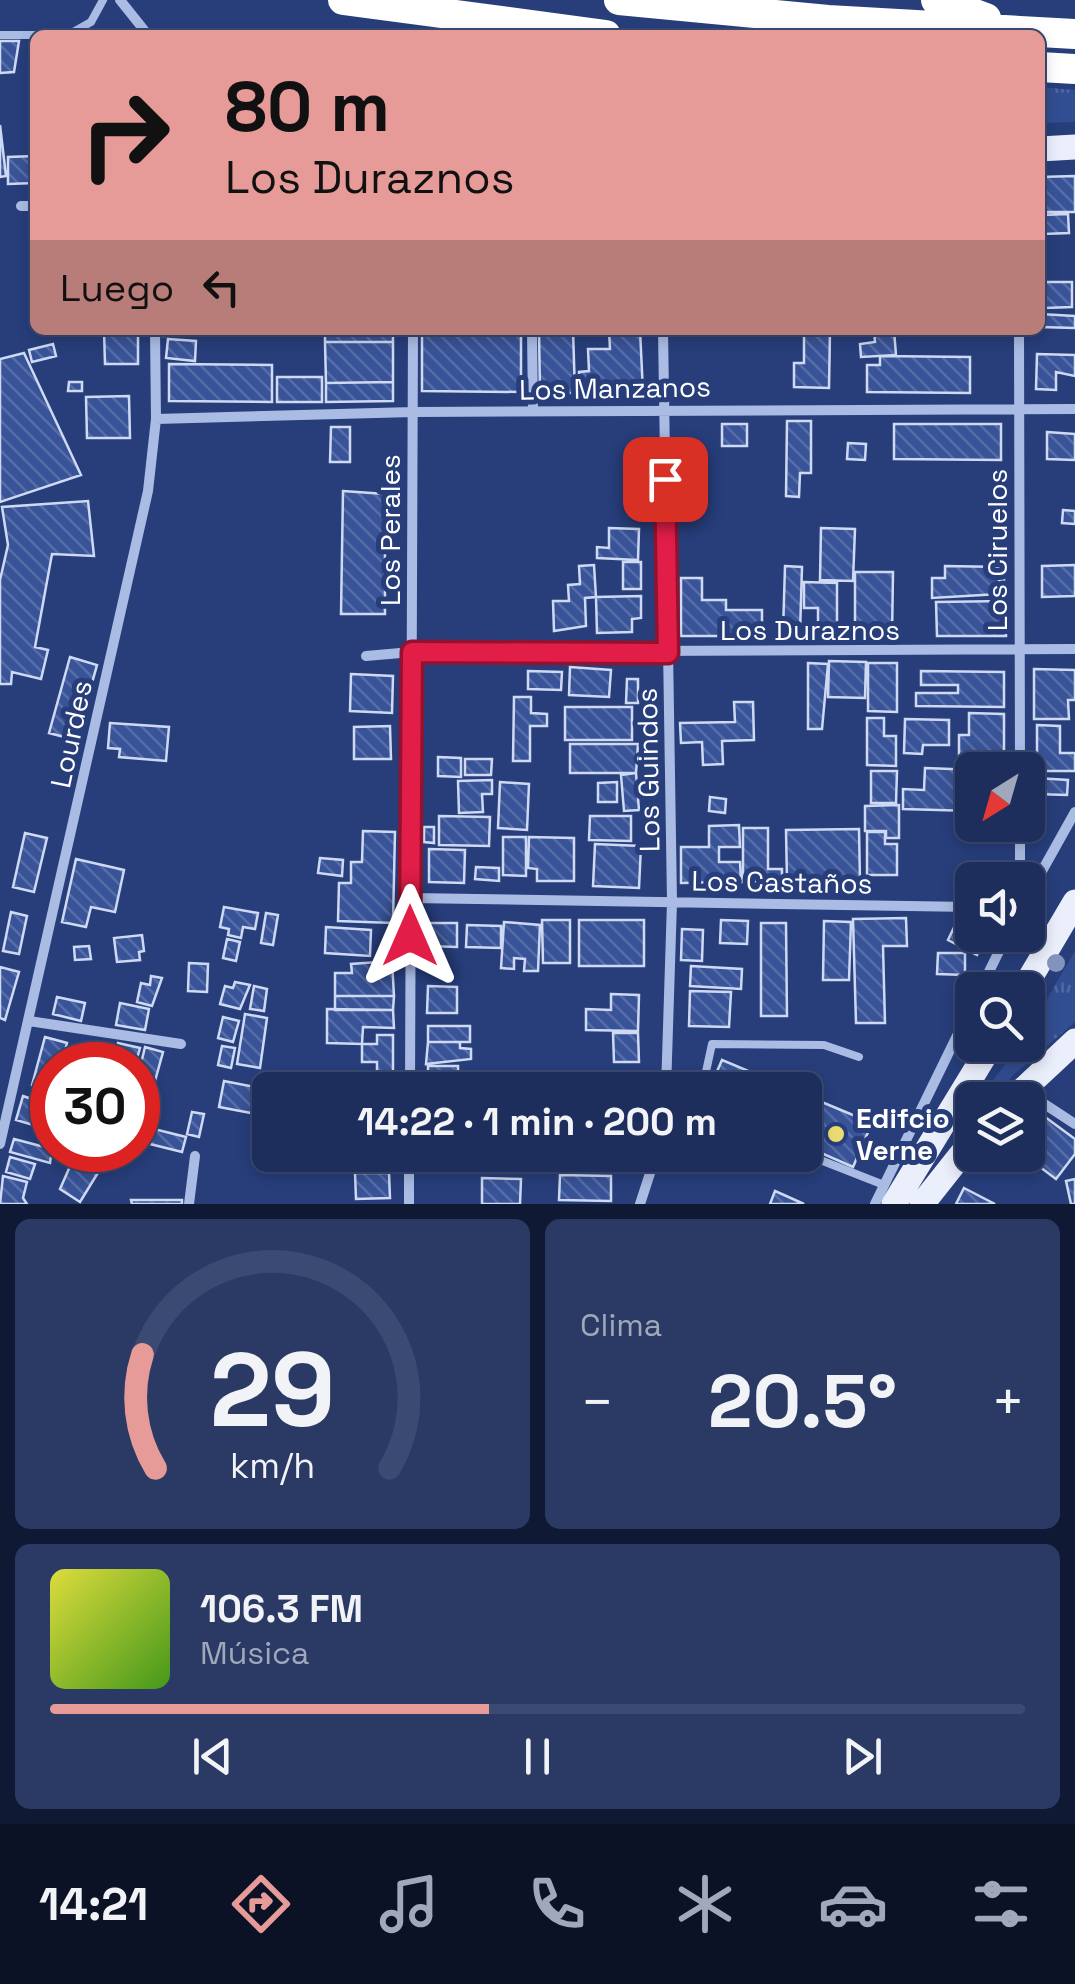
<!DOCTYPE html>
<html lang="es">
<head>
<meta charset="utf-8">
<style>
	body { margin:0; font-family:"Space Grotesk",sans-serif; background:#2a3a65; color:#f1f3f6; height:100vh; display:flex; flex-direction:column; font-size:38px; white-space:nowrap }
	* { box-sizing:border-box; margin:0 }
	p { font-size:32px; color:#a0a8bb }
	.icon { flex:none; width:55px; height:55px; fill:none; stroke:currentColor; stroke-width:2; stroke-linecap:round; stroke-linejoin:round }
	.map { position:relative; height:1204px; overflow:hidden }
	.details { display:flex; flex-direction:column; gap:15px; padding:15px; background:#101933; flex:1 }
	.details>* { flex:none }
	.banner { position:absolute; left:30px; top:30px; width:1015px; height:305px; border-radius:15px; box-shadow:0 5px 15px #0003,0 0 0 2px #3b4a72; background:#e69b98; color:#111; overflow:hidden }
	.needle { width:65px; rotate:217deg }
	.tools { position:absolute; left:955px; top:752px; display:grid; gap:20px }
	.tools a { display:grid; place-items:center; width:90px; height:90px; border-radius:15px; background:#1d2e5c; box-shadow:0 5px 15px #0003,0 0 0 2px #3b4a72; font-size:50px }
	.speed { position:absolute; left:30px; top:1042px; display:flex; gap:20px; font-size:50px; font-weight:700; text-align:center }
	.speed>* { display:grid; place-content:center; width:130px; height:130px; border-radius:50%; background:#1d2e5c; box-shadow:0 5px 15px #0003,0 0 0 2px #3b4a72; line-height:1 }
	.speed .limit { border:15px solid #d22; background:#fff; color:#111 }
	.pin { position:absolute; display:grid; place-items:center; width:85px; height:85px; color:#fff; margin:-42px; border-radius:20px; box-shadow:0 5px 15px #0006 }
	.me { position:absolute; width:110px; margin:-55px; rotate:0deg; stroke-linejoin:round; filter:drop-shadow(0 0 8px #0008) }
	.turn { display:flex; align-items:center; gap:35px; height:210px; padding:0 30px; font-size:45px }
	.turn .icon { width:130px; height:130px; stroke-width:2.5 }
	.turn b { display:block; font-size:70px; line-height:85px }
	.then { display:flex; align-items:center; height:95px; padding:0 30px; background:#0003; gap:20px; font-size:38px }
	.big { font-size:75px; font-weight:600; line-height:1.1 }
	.details .widget { flex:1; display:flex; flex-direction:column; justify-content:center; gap:15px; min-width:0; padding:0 35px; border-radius:15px; background:#2a3a65 }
	.details .dial { align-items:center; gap:0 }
	.dial svg { height:260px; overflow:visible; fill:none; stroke:#3b4a72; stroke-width:7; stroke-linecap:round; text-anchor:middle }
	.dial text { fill:#f1f3f6; stroke:none }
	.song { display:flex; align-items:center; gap:30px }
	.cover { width:120px; height:120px; border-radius:15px; background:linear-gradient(135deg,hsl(60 70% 55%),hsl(100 70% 35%)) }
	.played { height:10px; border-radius:5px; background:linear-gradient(90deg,#e69b98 45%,#3b4a72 45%) }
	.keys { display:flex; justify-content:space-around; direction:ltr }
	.heat { display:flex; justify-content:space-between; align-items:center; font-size:55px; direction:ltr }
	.details .tiles { flex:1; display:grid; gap:15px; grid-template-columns:1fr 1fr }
	.widget:last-child { grid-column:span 2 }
	.trip { position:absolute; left:252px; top:1072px; width:570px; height:100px; border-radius:15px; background:#1d2e5c; box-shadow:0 5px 15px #0003,0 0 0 2px #3b4a72; font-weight:600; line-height:100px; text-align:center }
	.tabs { display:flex; height:160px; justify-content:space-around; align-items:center; background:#0c1225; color:#a0a8bb }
	.tabs .icon { width:70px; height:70px }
	.tabs .current { color:#e69b98 }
	.tabs b { font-size:45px; color:#f1f3f6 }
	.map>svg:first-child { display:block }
</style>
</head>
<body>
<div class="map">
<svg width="1075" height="1204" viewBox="0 0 1075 1204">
	<defs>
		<pattern id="grass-tufts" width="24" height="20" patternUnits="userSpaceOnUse" patternTransform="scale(2.5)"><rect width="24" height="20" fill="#324e92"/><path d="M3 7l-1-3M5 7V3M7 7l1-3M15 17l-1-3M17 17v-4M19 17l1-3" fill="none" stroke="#5169a2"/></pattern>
		<pattern id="building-back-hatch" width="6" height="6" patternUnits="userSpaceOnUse" patternTransform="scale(2.5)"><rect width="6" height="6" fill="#385397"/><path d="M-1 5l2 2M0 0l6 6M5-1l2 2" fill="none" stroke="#566da7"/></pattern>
	</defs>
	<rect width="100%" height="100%" fill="#273e7b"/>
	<path fill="url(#grass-tufts)" d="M1040,87L1075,90V122L1040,123Z
		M1075,951V1022L1012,1076L993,1100H978L1020,1045H1028V1032Z"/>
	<path fill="url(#building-back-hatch)" stroke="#ced9f3" stroke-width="2.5" d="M0,41H19L14,72L0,73Z
		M0,125L6,176L0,177Z
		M35,156V183L8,184V157Z
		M1075,176V212H1040V177Z
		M1068,214L1069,233L1043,234L1042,215Z
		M30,235H35V257H31Z
		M1044,282H1072V307L1045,308Z
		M1040,314L1075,316V328L1040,327Z
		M104,330H138V364H105Z
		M163,330H199V335L163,336Z
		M325,330H393V342H325Z
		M422,330H521V392L422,391Z
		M539,330H573L575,393H540Z
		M589,330H640L643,392L580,394L579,372L589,371L588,349H610L609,330Z
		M804,330H830L829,388L794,387V363H804Z
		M874,330H894L896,355L861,357L860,344L875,342Z
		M168,339L196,341L195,361L166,358Z
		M325,342H393V382L326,383Z
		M53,344L56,356L32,362L29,350Z
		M24,353L81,475L0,502V359Z
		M1037,354L1075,355V376L1056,372V390L1036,389Z
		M880,356L970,357V393L867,392V365H880Z
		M169,364L272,365V402L169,401Z
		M277,377H322V402H277Z
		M69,382H82V391H68Z
		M393,382V401L326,402V383Z
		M129,396L130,438H87L86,397Z
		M787,421H811V473H800L799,497L786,496Z
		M722,424H747V446H722Z
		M894,424H1001V460L894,459Z
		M331,427H350V462H330Z
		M1047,432L1075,434V460L1047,459Z
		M848,443L866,444L865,460L847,459Z
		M343,491L385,494V614H341Z
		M88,501L94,556L52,554L35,647L48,650L41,679L12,672L11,684H0V580L8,545L2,507Z
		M1063,510L1075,511V524L1062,523Z
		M609,528L639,529L638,560L597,558V547L609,548Z
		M821,528L855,529L853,581L820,580Z
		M623,562H641V589H623Z
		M594,565L596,597L585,598L586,626L554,631L553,601H569L568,585L580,584L579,566Z
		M1075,565V596L1042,597V566Z
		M785,566L802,567L800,633L783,632Z
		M945,566L1004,567V580H999V594L932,598V578H945Z
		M855,572H893L892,638L855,637Z
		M681,578H702V600H726V610H762V636H681Z
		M804,582L837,583V635H818V608H804Z
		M641,596V618L632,619V632L597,633L596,597Z
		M1005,601L1006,636H937L936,602Z
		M70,657L97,665L76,740L49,733Z
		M829,661L866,662L865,698L828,697Z
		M808,663L828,664L822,729H808Z
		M868,663H897V712L868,711Z
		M570,667L611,670L609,697L569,695Z
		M1034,669L1075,670V700H1068L1069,719H1034Z
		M528,671L562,672L561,690L528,689Z
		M921,671L1004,672V707L916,706V693H958V685H921Z
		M351,674L393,676L392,713L350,711Z
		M627,679H638V703H626Z
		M514,697H531V713L547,714V726H530V761H513Z
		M734,702H753L754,740L722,741L723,764L703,765L702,742L681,743L680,723L735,722Z
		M565,707H632V740H565Z
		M969,713L1004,714V769H959V735H969Z
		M867,718H884V736H896V766L867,765Z
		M905,719L949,720V745H923L922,754L904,753Z
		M110,723L169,727L166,761L119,757L120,749L108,748Z
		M1037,725L1060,726V753H1075V771H1037Z
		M390,726L391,759H354V727Z
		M65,740L76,743L70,771L58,768Z
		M570,744H638L636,773H570Z
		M438,757L461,758V777L438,776Z
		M465,759H492L491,775H465Z
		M925,768L977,770H972V811L903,809V789L924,790Z
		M871,771H897L896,803H871Z
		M636,773L639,810L624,811L621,775Z
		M1036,778L1068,780L1067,795L1035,794Z
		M492,780V794H482L483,812L459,813L458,781Z
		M500,782L529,784L527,830L498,828Z
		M617,782V802H598V783Z
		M710,797L726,799L725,813L709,811Z
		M899,805V838H886V831H865V806Z
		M439,816L490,817L489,846L439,845Z
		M590,816H631V841L589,840Z
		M739,825L740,847H719V862H740L741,882L681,883V847H709V826Z
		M424,827H434V843L424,842Z
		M743,828H768V869H782V882H743Z
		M859,829L860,881L787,882L786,830Z
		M363,831L395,832L393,923L338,921L339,883H351V862H362Z
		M867,832H885V844H897V875H867Z
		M25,833L47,838L34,892L13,887Z
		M503,837H526V876L503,875Z
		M529,837L574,838V881H537V869L528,868Z
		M595,844L641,846L639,888L593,886Z
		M429,849L465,850L464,883L429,882Z
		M320,858L343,860L342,876L318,873Z
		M76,859L124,870L115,912L91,907L86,927L62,922Z
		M476,867L499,868V881L475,879Z
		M224,907L258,913L255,929L243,927L241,938L228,935L229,929L220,927Z
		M11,912L27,916L19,954L3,951Z
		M266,913L278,915L273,945L261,943Z
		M960,915L972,921V935H986L977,955L948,940Z
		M906,918L907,946H883L885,1023H856L853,919Z
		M542,920H570V963H543Z
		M579,920H644V966H579Z
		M721,920L748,921L747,944L720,943Z
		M824,921L851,922L849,980H823Z
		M504,922L540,925L538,971H524L525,959L514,958V969L501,968Z
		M425,923H457V947L425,946Z
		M761,923H786L787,1016H761Z
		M467,925L501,926V948L466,947Z
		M326,927L371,930L370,956L325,953Z
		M682,929L703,930L702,961L681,960Z
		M142,935L144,951L139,952L140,960L117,962L114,938Z
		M227,939L240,942L236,961L223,958Z
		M89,946L91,959L75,960L74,947Z
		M938,953H965V975L937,974Z
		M392,961L394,996H335V973H352L351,964Z
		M189,963L208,964L207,992L188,991Z
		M691,966L742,969L741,989L690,986Z
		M0,967L19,972L5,1020L0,1018Z
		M151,976L162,978L152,1006L137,1002L141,983L150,985Z
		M235,982L250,985L240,1009L220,1004L225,986L233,988Z
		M254,986L267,989L264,1011L250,1009Z
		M428,986L457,987V1013H427Z
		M690,991L731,992L729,1027L689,1026Z
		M611,994L639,995L638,1031L586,1030V1009L611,1010Z
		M335,996H394L393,1010H335Z
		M57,997L85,1003L81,1021L53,1014Z
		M120,1003L149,1009L145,1030L116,1025Z
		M327,1009L393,1010L394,1028L363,1027L362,1044L327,1043Z
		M245,1014L267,1018L260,1068L237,1064Z
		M223,1017L239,1021L233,1042L218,1038Z
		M428,1026H470V1042H428Z
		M613,1033H638L639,1062H614Z
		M377,1035H393V1090H377V1062H362V1044H377Z
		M45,1037L67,1043L61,1065H52V1090L32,1085Z
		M428,1042H460V1048L471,1049V1059L426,1064Z
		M118,1043L140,1048L135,1065H112Z
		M104,1045L114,1048L109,1065H98Z
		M222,1046L235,1048L231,1068L218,1065Z
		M145,1047L163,1052L155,1081L138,1076Z
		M722,1060L794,1090H709Z
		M428,1066H458V1078L478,1081V1090H428Z
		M224,1081L255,1087L251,1113L219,1107Z
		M805,1095L872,1123L853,1167L805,1146Z
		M23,1096L52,1106V1119L36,1114L33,1125L16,1120Z
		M138,1100L149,1104L138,1137Z
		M256,1107L270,1108V1130H255Z
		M192,1112L204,1114L199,1137L187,1134Z
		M1041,1114L1075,1139V1154L1056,1179L1024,1155H1028V1132Z
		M150,1128L186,1137L182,1152L146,1143Z
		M14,1139L52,1149L50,1163L10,1152Z
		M75,1155L99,1171L80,1202L60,1189Z
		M372,1155H390V1163L372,1162Z
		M431,1155H456V1172L430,1171Z
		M496,1155H527L526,1167H496Z
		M589,1155H602V1164H589Z
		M10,1157L35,1164L30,1179L6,1172Z
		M355,1173H389L390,1198L356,1199Z
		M560,1175L611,1176V1201L559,1200Z
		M3,1176L27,1182L23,1198L27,1204H0Z
		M482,1178L521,1179L520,1204H482Z
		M1075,1179V1204H1071L1066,1181Z
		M964,1188L995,1204H956Z
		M775,1191L804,1204H770Z
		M131,1200H182V1204H132Z"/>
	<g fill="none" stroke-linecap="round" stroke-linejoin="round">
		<path stroke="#abbce4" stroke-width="8" d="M0,35H35
			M68,35L91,22L103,0
			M702,1090L712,1044L824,1045L859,1057
			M805,1154L884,1185"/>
		<path stroke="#abbce4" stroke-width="10" d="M120,0L148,35
			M21,206H35
			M532,330L533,411
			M663,330L672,902L666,1090
			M1019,330L1020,770
			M156,419L413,412L1075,409
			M366,656L412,652L1075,649
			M1020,825V880
			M1028,896L1075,812
			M411,898L972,907
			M980,990L1007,935
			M29,1021L181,1044
			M410,1090L413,330
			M1026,1092L1075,1124
			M0,1144L148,491L156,419L155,330
			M189,1204L195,1156
			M409,1204V1155
			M640,1204L656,1155
			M875,1204L972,1005"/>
		<path stroke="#ebeffc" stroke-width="25" d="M1040,149L1075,147
			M1023,990L1075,902
			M1012,1100L1075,1041
			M894,1204L991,1045
			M922,1204L972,1141"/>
		<path stroke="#fff" stroke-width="30" d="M343,0L606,35
			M619,0L828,20L1075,34
			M936,0L986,18
			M1040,67L1075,69"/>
	</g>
	<circle fill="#8393bd" cx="1056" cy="963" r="9"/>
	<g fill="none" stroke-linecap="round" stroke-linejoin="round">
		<g stroke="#92132f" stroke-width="25">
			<path id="route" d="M410,936L412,652L668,653L665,479"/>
		</g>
		<use href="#route" stroke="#e11d48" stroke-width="18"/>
	</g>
	<circle fill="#ebdc72" stroke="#273e7b" stroke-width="4" cx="836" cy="1134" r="10"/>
	<g text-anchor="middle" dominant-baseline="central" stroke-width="10" stroke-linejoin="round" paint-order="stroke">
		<g font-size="28" fill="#fff" stroke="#273e7b">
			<text transform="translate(615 388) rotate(-1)">Los Manzanos</text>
			<text transform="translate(390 530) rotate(-90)">Los Perales</text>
			<text transform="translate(997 550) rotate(-90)">Los Ciruelos</text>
			<text x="810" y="630">Los Duraznos</text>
			<text transform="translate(71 734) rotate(-78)">Lourdes</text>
			<text transform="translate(648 770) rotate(-91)">Los Guindos</text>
			<text transform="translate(782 882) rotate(1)">Los Castaños</text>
		</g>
		<g font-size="28" font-weight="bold" fill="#fff" stroke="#273e7b" text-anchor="start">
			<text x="856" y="1118">Edifcio<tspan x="856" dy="32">Verne</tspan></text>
		</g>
	</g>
</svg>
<div class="tools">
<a><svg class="needle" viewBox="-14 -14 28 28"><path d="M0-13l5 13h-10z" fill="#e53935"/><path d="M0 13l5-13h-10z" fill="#a0a8bb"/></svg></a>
<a><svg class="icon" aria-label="sound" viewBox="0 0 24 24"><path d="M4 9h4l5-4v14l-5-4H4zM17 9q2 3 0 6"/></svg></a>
<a><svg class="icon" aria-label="search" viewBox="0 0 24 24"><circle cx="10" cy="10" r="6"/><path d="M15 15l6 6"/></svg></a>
<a><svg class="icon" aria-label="layers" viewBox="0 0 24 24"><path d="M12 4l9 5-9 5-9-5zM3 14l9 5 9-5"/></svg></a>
</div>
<div class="speed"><div class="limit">30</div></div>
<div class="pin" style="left:665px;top:479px;background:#d93025"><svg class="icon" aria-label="arrive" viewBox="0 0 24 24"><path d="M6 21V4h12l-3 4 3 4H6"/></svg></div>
<svg class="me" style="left:410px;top:936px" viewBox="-20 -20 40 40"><path d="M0-17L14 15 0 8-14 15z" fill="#e11d48" stroke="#fff" stroke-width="4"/></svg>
<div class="trip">14:22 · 1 min · 200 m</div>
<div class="banner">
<div class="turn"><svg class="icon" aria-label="right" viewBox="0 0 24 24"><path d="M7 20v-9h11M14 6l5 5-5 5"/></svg><div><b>80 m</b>Los Duraznos</div></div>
<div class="then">Luego<svg class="icon" aria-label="left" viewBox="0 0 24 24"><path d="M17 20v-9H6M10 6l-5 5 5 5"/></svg></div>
</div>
</div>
<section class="details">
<div class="tiles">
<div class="widget dial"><svg viewBox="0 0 100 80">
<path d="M14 69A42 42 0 1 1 86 69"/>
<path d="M14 69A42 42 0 0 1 10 34" stroke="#e69b98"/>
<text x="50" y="56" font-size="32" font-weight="700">29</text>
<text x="50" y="72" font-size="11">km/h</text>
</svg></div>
<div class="widget"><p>Clima</p>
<div class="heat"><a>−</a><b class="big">20.5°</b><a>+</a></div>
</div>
<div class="widget">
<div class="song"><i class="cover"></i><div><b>106.3 FM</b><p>Música</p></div></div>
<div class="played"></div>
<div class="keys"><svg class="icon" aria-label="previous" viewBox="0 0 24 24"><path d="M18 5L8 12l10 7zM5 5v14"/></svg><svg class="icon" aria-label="pause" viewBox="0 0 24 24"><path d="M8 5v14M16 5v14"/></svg><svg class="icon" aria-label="next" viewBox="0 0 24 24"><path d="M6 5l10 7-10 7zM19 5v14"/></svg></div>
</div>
</div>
</section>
<nav class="tabs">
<b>14:21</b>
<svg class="icon current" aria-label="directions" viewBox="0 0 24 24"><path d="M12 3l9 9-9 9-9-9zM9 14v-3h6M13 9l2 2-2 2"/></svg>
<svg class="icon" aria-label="music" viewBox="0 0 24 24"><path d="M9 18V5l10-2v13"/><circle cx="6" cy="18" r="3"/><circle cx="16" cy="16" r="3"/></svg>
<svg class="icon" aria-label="phone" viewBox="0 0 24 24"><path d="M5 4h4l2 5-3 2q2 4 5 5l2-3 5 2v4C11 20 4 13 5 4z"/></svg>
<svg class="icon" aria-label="climate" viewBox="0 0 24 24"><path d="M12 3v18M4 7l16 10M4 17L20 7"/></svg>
<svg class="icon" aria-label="car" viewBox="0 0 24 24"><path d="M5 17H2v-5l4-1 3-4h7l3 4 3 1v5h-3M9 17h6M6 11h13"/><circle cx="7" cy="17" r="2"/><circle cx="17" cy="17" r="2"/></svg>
<svg class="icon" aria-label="filters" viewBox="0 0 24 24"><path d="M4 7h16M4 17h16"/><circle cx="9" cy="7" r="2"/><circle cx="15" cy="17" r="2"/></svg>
</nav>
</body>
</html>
